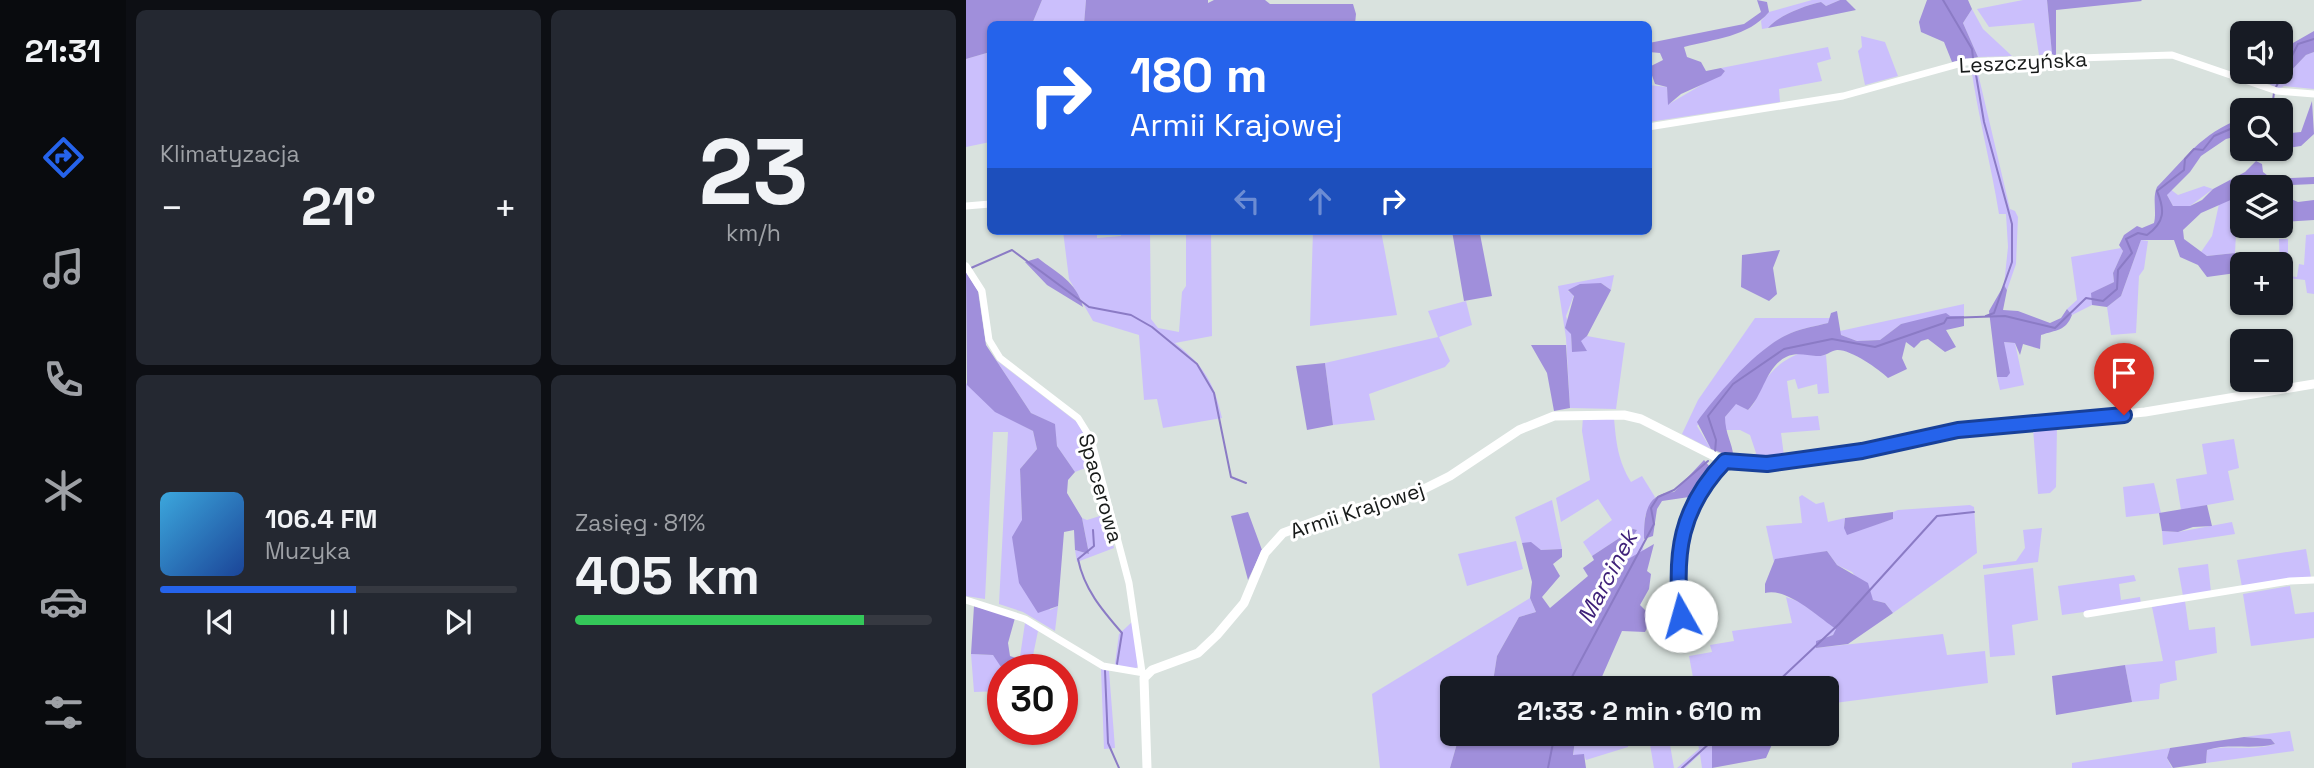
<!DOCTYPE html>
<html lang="pl">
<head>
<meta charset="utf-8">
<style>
	body { margin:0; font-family:"Space Grotesk",sans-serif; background:#242831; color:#f1f3f6; height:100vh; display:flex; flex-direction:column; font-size:26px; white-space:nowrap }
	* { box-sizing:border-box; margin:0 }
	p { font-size:23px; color:#9ea1a6 }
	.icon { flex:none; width:38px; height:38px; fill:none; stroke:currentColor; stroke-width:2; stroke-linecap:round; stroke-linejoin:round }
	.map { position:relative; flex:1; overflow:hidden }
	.details { display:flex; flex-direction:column; gap:10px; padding:10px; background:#0d0f14; width:840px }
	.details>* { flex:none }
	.top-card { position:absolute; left:21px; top:21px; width:665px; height:214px; border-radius:10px; box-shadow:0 2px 5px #0004; background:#2563eb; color:#fff; overflow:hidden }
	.tools { position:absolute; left:1264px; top:21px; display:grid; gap:14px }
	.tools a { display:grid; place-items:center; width:63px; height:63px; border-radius:10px; background:#171b24; box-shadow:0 2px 5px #0004; font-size:35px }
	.speed { position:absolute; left:21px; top:654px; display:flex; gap:14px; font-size:35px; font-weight:700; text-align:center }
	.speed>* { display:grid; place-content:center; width:91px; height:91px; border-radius:50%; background:#171b24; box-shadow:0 2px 5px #0004; line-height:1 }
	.speed .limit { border:10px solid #d22; background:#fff; color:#111 }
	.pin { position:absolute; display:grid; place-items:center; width:60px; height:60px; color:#fff; margin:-72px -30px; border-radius:50% 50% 50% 0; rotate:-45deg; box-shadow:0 0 7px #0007 }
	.pin .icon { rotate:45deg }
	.me { position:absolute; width:77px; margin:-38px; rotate:353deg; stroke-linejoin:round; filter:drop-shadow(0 0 5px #0008) }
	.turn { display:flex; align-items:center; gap:24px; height:147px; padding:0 28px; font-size:32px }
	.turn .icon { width:91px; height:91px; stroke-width:2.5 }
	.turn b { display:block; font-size:49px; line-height:60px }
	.lanes { display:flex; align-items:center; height:66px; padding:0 28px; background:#0003; justify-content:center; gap:35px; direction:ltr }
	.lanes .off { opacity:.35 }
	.big { font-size:52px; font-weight:700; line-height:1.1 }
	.details .tile { flex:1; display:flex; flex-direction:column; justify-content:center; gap:10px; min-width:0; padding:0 24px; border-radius:10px; background:#242831 }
	.details .dial { align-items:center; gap:0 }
	.dial b { font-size:91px; line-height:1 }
	.song { display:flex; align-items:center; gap:21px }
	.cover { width:84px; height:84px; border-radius:10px; background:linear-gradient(135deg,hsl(200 70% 55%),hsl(220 70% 35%)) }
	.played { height:7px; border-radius:4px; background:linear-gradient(90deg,#2563eb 55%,#363941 55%) }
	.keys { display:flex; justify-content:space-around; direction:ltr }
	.heat { display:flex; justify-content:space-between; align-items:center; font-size:38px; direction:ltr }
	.charge { height:10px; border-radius:5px; background:linear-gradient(90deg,#34c759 81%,#363941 0) }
	.details .tiles { flex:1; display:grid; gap:10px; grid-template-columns:repeat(2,1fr) }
	.trip { position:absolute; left:474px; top:676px; width:399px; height:70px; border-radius:10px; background:#171b24; box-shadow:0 2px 5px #0004; font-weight:700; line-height:70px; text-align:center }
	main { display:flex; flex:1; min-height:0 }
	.menu { display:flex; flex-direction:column; width:126px; justify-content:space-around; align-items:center; background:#090b0e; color:#9ea1a6 }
	.menu .icon { width:49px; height:49px }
	.menu .current { color:#2563eb }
	.menu b { font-size:32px; color:#f1f3f6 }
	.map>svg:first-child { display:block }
</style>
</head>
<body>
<main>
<nav class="menu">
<b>21:31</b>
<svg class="icon current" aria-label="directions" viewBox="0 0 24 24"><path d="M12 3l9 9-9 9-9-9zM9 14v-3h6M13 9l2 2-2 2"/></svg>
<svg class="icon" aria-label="music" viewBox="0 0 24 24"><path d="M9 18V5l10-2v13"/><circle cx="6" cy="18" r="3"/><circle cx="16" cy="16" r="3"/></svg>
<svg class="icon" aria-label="phone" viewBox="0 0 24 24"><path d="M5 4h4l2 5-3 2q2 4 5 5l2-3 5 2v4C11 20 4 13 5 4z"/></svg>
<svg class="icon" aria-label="climate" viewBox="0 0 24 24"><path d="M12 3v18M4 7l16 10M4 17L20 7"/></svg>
<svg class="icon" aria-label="car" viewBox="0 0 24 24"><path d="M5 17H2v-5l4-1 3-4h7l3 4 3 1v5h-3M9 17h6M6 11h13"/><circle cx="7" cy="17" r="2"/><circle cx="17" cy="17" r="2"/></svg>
<svg class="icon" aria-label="filters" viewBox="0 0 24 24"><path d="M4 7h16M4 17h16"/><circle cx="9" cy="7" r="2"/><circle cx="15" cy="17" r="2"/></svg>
</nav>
<section class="details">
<div class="tiles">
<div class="tile"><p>Klimatyzacja</p>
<div class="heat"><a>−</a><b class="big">21°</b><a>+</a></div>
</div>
<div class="tile dial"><b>23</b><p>km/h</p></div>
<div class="tile">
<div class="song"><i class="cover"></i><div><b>106.4 FM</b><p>Muzyka</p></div></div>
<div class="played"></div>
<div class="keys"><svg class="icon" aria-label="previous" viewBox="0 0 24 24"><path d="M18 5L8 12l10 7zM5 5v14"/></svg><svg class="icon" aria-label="pause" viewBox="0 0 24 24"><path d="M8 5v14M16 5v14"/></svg><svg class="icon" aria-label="next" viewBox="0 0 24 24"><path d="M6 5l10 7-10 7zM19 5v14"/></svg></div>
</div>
<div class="tile"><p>Zasięg · 81%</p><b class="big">405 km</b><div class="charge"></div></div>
</div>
</section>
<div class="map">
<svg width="1348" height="768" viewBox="0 0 1348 768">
	<rect width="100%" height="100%" fill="#d9e2de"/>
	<path fill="#cbbffc" d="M76,0H120L118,24H66Z
		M846,0H874L860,6L855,2C838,6 813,15 802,28L796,29L795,21L803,12Z
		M1057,0H1081L1086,54L1073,55L1068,23L1023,27L1011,9Z
		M1006,9L1017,29L1046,56L1012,57L997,23Z
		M895,36L919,42L932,76L899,85L892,51L896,47Z
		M862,47L865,59L851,63L856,81L813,89L814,102L683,122V85L701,87L703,104L759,71L755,68Z
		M24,52V142L0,147V59Z
		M1348,52V89L1318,86L1313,89L1304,85L1313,73L1320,76L1340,55Z
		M1010,65L1044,209L1049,211L1052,217L1050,264L1041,290L1038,285L1042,247L1040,214H1033C1025,164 1012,116 1005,67Z
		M1238,186L1247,189L1224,206H1207L1201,195L1204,189L1212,195Z
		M1272,195L1269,253L1241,256L1235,252L1246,236L1253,204Z
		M97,231H131V238L155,236V231H184L185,319L192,328L213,332L216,292L220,286V231H245L246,336L209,343C238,366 248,382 256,418L197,428L191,399L178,400L173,335L127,321L103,279Z
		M347,231H415L431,315L344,326Z
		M1348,234V294L1341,293L1339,280L1314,277L1313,239H1322V276L1331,277L1333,264L1338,265L1340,235Z
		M1175,240L1182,241L1178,269L1173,276L1170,333L1145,335L1141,307L1155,296Z
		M1155,248L1157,251L1147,273L1148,282L1126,293V305L1106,315L1101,309L1111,300L1105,257Z
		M648,275L645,290L635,283L602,291L608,295L600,316L605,334L606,351L620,350L614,341L621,336L659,343L650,409L604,408L600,338L592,286Z
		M500,301L506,325L473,337L484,361L479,367L403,394L409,420L367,425L359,363L472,337L462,311Z
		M998,304V316L935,324L914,340L891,341L875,335L874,331Z
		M789,318H864L862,323C850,326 837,328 825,333C788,349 755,396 731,426L745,449L716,434L732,400Z
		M1038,342L1049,343L1058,385L1034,390L1031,377H1041Z
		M837,352L850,356L860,355L863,393L852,394L851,384L832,389L829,379L821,381L826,418L852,416L854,430L815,433L818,456L787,459L790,453L784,435L774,430H759V417L770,403L782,410C791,402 790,395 795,386C807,368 818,359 837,352Z
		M30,360L112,423L123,444L127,465L109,472L91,446L88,424L65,413Z
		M0,383L29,411L67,431L71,449L54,469L56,520L84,610L92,606L89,631L57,612L33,604L42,432H27L19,599L0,596Z
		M617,417L648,418C650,442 652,461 665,482L676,476L689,497L679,516L677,551L644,570L671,530L667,529L626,556L617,542L646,520L632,499L595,522L590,498L624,480L616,431Z
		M1091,426L1090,487L1084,493L1072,494L1067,428Z
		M1268,439L1273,468L1262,471L1268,500L1215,510L1210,479L1241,474L1236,444Z
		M1188,483L1195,513L1160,517L1157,487Z
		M836,495L850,504L858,502L862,522L879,518L878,528L905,526L927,519V512L932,510L1004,505L1008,507L1011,553L927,613L919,603L907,600L886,572L871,565L861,551L808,562L800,526L836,523L833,497Z
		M586,500L596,549L575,550L565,543H556L549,517Z
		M134,516L140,517L148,548L111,562L109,550L123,554L116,518L121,520Z
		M1266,522L1269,534L1197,545L1196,531L1212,532Z
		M1076,528L1072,562L1017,569V565L1050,561L1059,548L1057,530Z
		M550,541L557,569L501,586L492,554Z
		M1340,549L1345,578L1276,587L1271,560Z
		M1242,564L1245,592L1217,596L1212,568Z
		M1067,568L1072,620L1046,625L1049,655L1024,657L1018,575Z
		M1168,575L1170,581L1153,584L1155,600L1174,597L1175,604L1096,615L1092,586Z
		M1324,586L1329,614L1348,612V638L1285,646L1277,594Z
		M820,597L834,602L871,629L867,635L851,641L850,648L977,634L981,655L1019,651L1022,683L861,704V688H729L723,656L746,652L744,645L768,641L766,631L826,623Z
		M564,598L570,612L553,617L531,656L526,688H486V733H494L484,768H414L406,694Z
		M1219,601L1223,630L1249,627L1251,653L1209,661L1211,680L1194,684L1193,699L1166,702L1159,665L1197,661L1186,607Z
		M166,622L173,666L170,668H153L149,664L153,634Z
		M59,623L72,631L64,670H52Z
		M5,654L27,655C38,665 37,676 37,691L8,692Z
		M135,669L143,671L149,748L138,749Z
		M1324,731L1328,751L1240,763L1241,750C1264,744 1287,752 1309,744L1305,739L1278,737Z
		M610,733H666L667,740L662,741V747L620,760L618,755L607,756Z
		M682,733H702L708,768H688Z
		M730,733H752L746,742V768H736L734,754L719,768H711L733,749Z
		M1204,748L1201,758L1206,768H1106V763Z"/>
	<path fill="#a08fdb" d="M0,0H76L66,24H24V52L0,59Z
		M120,0H242V3L248,0H299L304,4H387L390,14L389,24H118Z
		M791,0L801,2L803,12C782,37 748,39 718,47L721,57L735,62L740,71L755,68L759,71L755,76L715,94L702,105L701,87L689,84L683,67L697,60L694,53L683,52V43L778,24L795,12Z
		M874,0H880L890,10L802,28C813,15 838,6 855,2L860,6Z
		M961,0H1002L1006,9L997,23L1012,57L986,62L978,42L955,32L953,22Z
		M1081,0H1175L1176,1L1090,10V56L1086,54Z
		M1348,31V52L1340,55L1320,76L1313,73L1327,43Z
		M1346,101L1348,134L1335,146L1314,149V134L1335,132Z
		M1276,118V135L1260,139L1235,156L1224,172L1201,195L1207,206H1224L1236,200L1247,189L1279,172L1290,161L1296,164L1297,172L1306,179L1348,177V184L1276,187V195L1235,213L1217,230L1218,239L1241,256L1269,253L1270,273L1241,277L1232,265L1214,257L1208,240H1175L1155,296L1141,307L1126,305L1125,293L1148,282L1147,273L1157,251L1153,245L1158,235L1171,226L1176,228L1188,223C1191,211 1186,198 1191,187C1222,156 1233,135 1276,118Z
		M1325,199L1332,202L1348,200V220L1314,222V204Z
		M486,231L514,234L526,296L498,301Z
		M814,250L807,268L811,294L803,301L775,287L776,255Z
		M72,258C91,273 111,282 117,307L81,285L59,262Z
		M0,272L12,291L20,345L65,413L89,424L91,446L109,472L102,480L101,493L116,518L123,554L109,550L108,530L98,532L92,606L72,613L53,583L46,537L56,520L54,469L71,449L67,431L29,412L1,385Z
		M635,283L645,290L621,336L615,341L621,351L606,352L605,334L599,328L608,296L602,290L614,284Z
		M1038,285L1041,290L1037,310L1052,311L1084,323L1095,318L1101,309L1106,315C1100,331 1090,330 1075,335L1074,349L1057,344L1054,355L1049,343L1038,342L1044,373L1041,377H1031L1023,311Z
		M871,311L875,335L891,341L914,340L935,324L980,313L984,316H998V326L980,330L990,347L979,352L962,339L955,341L948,348L940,342L936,358L941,369L922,378C913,369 884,349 871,350C864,351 859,357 850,356C838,355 826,351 814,361C799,373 796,396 782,410L770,404L759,417C759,435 768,446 767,457L745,449L731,422C751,394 793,346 825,333C837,328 850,326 862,323L865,313Z
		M565,345H600L604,408L588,411L581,373Z
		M359,363L367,425L341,430L330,366Z
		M738,460L744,467L730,496L696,501L691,509L687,536L678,539C678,514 680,493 708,492Z
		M1241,505L1246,526L1227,527L1212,532L1196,531L1193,513Z
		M282,512L296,550L282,580L265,516Z
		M927,512V519L881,535L878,528L879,518Z
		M667,529L671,530L645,569L688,544L681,571L685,574L683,589L674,605L693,624L682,626L679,632L656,631L631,688H526L531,656L553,617L570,612L564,598L566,582L556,543L565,542L575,550L596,549V557L587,564L594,576L576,597L584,608L622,576L617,568L628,560L626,556Z
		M861,551L871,565L902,583L907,600L919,603L927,613L882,644L850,648V641L867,635L870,629C852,617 821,587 799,593V584L809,559Z
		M8,606L49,618L42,643L44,656L50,658L49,670H37L27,655L5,654Z
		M1159,665L1166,702L1090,715L1086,676Z
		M494,733H610L607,755L618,754L620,768H484Z
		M752,733H811L800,758L746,768V742Z
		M1278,737L1305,739L1309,744C1286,750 1263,743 1241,750L1240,763L1207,768L1201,758L1204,748Z"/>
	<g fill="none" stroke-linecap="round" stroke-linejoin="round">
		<path stroke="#8b7bc5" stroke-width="2" d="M977,0L1006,49L1007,58
			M1008,63L1018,122L1046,224V262L1028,313L1020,316
			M1310,87L1332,44L1348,39
			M1306,110L1308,92
			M5,268L46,250L123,307L165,315L186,327L231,364L248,393L265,477L280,483
			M749,452L750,440L742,416L767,384L818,349L866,339L909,347L978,323L981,318L1039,316L1089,328L1120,298L1137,301L1151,289L1152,270L1166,253L1160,239L1172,233L1181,235C1199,222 1199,210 1191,191L1218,170L1219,159L1228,149L1237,150L1248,136L1276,124
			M127,530L128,546L112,559C118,589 136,610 156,633L151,664
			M139,671L142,743L153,768
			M600,688L688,524L685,508L692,497L708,490L742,461
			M805,688L873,624L971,516L1008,512
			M582,768L589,733
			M716,768L755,733"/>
		<path stroke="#fff" stroke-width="7" d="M682,127L877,96L1000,62L1022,61L1206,55L1311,91L1348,94
			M0,206L24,204
			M0,266L16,291L23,340L34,358L112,418L125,439L163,583L176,672
			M0,600L59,619L137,666L178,673
			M1121,614L1324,581L1348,580
			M715,616C708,553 715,509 759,461"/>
		<path stroke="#fff" stroke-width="9" d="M181,768L178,678L186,670L232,653L251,635L278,603L299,553L317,533L366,515L456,490L484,476L553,430L588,416L658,415L675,419L752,458L785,465L896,451L992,430L1179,412L1348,384"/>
	</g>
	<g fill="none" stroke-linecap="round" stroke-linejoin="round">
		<g stroke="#184099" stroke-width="18">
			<path id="route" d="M715,616C708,554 714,508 759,461L801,464L896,451L992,430L1158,415"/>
		</g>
		<use href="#route" stroke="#2563eb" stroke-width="12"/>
	</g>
	<g text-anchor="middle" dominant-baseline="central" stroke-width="6" stroke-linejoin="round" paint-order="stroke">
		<g font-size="21" fill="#171a19" stroke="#fff">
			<text transform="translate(1057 62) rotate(-3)">Leszczyńska</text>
			<text transform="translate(135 488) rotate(74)">Spacerowa</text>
			<text transform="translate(391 510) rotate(-18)">Armii Krajowej</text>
		</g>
		<g font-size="23" font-style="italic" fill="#3f2179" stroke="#fff">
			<text transform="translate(641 577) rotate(-62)">Marcinek</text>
		</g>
	</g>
</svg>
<div class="tools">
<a><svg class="icon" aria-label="sound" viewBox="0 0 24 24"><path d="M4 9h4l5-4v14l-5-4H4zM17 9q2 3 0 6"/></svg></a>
<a><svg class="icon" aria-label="search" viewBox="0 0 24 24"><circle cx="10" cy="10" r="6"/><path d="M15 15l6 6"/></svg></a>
<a><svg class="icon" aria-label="layers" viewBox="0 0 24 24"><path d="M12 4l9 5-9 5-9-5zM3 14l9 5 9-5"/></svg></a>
<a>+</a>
<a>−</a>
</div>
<div class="speed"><div class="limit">30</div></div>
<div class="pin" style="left:1158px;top:415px;background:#d93025"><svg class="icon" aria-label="arrive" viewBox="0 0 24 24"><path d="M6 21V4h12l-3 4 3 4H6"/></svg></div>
<svg class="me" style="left:715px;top:616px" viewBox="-20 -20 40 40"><circle r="19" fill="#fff"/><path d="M0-13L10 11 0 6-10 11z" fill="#2563eb"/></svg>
<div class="trip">21:33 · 2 min · 610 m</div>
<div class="top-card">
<div class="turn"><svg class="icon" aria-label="right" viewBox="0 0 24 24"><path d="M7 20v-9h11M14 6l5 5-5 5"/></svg><div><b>180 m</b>Armii Krajowej</div></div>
<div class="lanes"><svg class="icon off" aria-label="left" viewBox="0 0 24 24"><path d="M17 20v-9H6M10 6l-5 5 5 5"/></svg><svg class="icon off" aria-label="ahead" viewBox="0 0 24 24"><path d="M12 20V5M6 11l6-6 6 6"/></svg><svg class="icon" aria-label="right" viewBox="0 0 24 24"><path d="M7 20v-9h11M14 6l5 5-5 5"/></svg></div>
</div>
</div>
</main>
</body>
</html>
